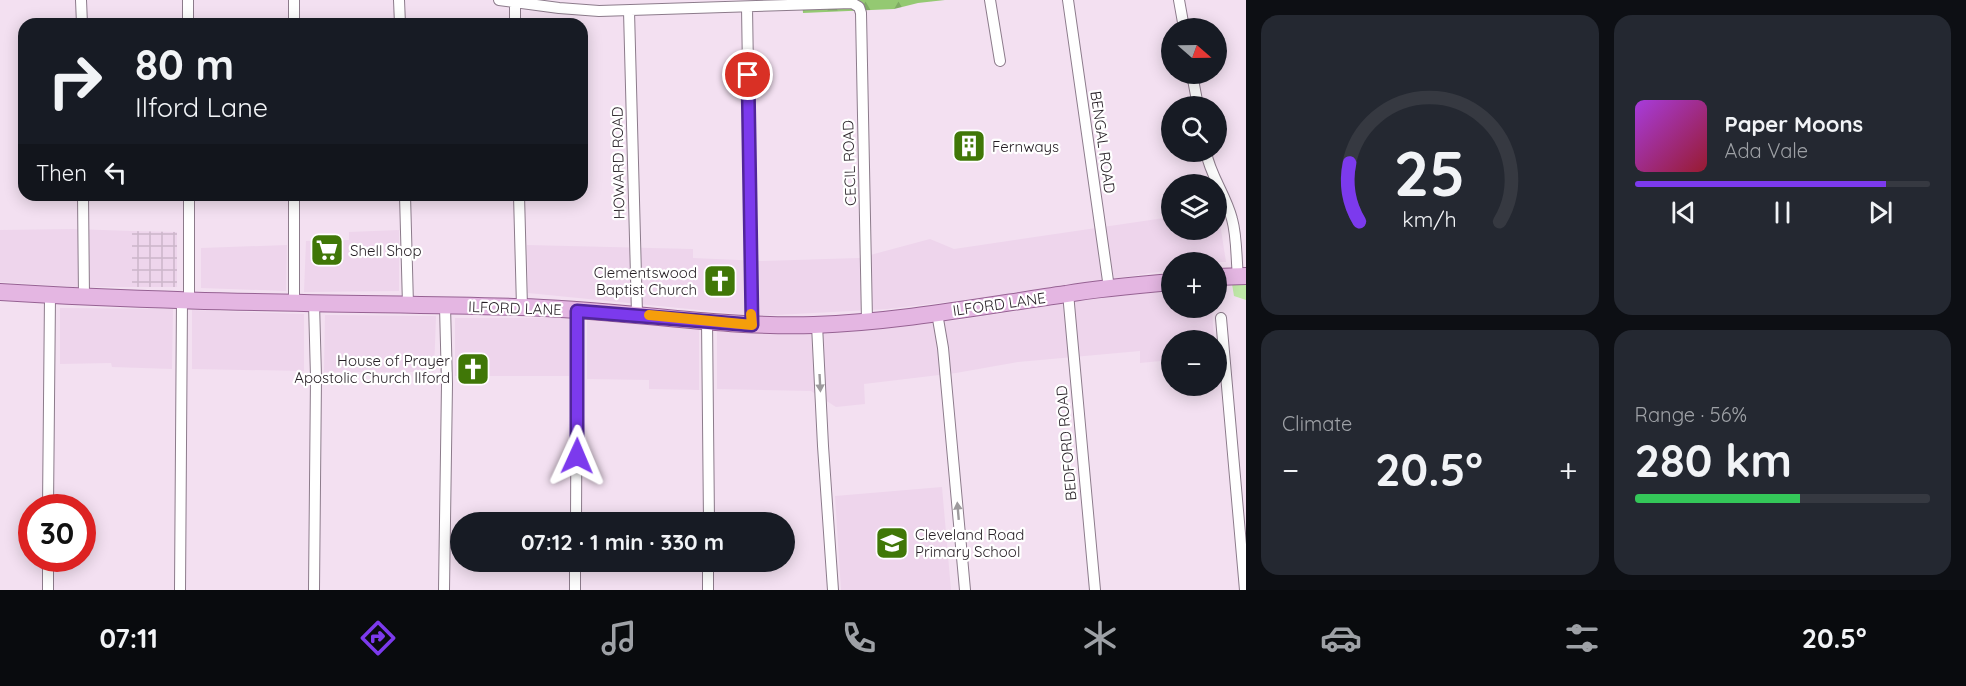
<!DOCTYPE html>
<html lang="en">
<head>
<meta charset="utf-8">
<style>
	body { margin:0; font-family:Quicksand,sans-serif; background:#242831; color:#f1f3f6; height:100vh; display:flex; flex-direction:column; font-size:22px; white-space:nowrap }
	* { box-sizing:border-box; margin:0 }
	p { font-size:20px; color:#9ea1a6 }
	.icon { flex:none; width:33px; height:33px; fill:none; stroke:currentColor; stroke-width:2; stroke-linecap:round; stroke-linejoin:round }
	.map { position:relative; flex:1; overflow:hidden }
	.drawer { display:flex; flex-direction:column; gap:15px; padding:15px; background:#0d0f14; width:720px }
	.drawer>* { flex:none }
	.banner { position:absolute; left:18px; top:18px; width:570px; height:183px; border-radius:18px; box-shadow:0 3px 15px #0003; background:#171b24; color:#f1f3f6; overflow:hidden }
	.needle { width:39px; rotate:110deg }
	.buttons { position:absolute; left:1161px; top:18px; display:grid; gap:12px }
	.buttons a { display:grid; place-items:center; width:66px; height:66px; border-radius:50%; background:#171b24; box-shadow:0 3px 15px #0003; font-size:30px }
	.speed { position:absolute; left:18px; top:494px; display:flex; gap:12px; font-size:30px; font-weight:700; text-align:center }
	.speed>* { display:grid; place-content:center; width:78px; height:78px; border-radius:50%; background:#171b24; box-shadow:0 3px 15px #0003; line-height:1 }
	.speed .limit { border:9px solid #d22; background:#fff; color:#111 }
	.pin { position:absolute; display:grid; place-items:center; width:51px; height:51px; color:#fff; margin:-26px; border:3px solid #fff; border-radius:50%; box-shadow:0 2px 6px #0007 }
	.me { position:absolute; width:66px; margin:-33px; rotate:1deg; stroke-linejoin:round; filter:drop-shadow(0 0 4px #0008) }
	.turn { display:flex; align-items:center; gap:21px; height:126px; padding:0 18px; font-size:27px }
	.turn .icon { width:78px; height:78px; stroke-width:2.5 }
	.turn b { display:block; font-size:42px; line-height:51px }
	.then { display:flex; align-items:center; height:57px; padding:0 18px; background:#0003; gap:12px; font-size:22px }
	.big { font-size:45px; font-weight:700; line-height:1.1 }
	.drawer .card { flex:1; display:flex; flex-direction:column; justify-content:center; gap:9px; min-width:0; padding:0 21px; border-radius:18px; background:#242831 }
	.drawer .dial { align-items:center; gap:0 }
	.dial svg { height:156px; overflow:visible; fill:none; stroke:#363941; stroke-width:7; stroke-linecap:round; text-anchor:middle }
	.dial text { fill:#f1f3f6; stroke:none }
	.song { display:flex; align-items:center; gap:18px }
	.cover { width:72px; height:72px; border-radius:9px; background:linear-gradient(135deg,hsl(280 70% 55%),hsl(350 70% 35%)) }
	.played { height:6px; border-radius:3px; background:linear-gradient(90deg,#7c3aed 85%,#363941 85%) }
	.keys { display:flex; justify-content:space-around; direction:ltr }
	.heat { display:flex; justify-content:space-between; align-items:center; font-size:33px; direction:ltr }
	.charge { height:9px; border-radius:4px; background:linear-gradient(90deg,#34c759 56%,#363941 0) }
	.drawer .tiles { flex:1; display:grid; gap:15px; grid-template-columns:repeat(2,1fr) }
	.trip { position:absolute; left:450px; top:512px; width:345px; height:60px; border-radius:30px; background:#171b24; box-shadow:0 3px 15px #0003; font-weight:700; line-height:60px; text-align:center }
	.menu { display:flex; height:96px; justify-content:space-around; align-items:center; background:#090b0e; color:#9ea1a6 }
	.menu .icon { width:42px; height:42px }
	.menu .active { color:#7c3aed }
	.menu b { font-size:27px; color:#f1f3f6 }
	main { display:flex; flex:1; min-height:0 }
	.map>svg:first-child { display:block }
</style>
</head>
<body>
<main>
<div class="map">
<svg width="1246" height="590" viewBox="0 0 1246 590">
	<defs>
		<pattern id="industrial-grid" width="8" height="8" patternUnits="userSpaceOnUse" patternTransform="scale(1.5)"><rect width="8" height="8" fill="#eed5ec"/><path d="M0 4h8M4 0v8" fill="none" stroke="#ccb6ca"/></pattern>
		<pattern id="forest-firs" width="22" height="20" patternUnits="userSpaceOnUse" patternTransform="scale(1.5)"><rect width="22" height="20" fill="#94c972"/><path d="M5 1l3.5 6h-7zM16 11l3.5 6h-7z" fill="#7fac63"/></pattern>
	</defs>
	<rect width="100%" height="100%" fill="#f3e0f1"/>
	<path fill="#eed5ec" d="M1217,210H1218L1226,262H1172L1171,270L1006,295L888,309L759,316L528,293L527,245L693,249V258L762,261L859,258L930,239L954,249L1171,217L1172,230H1216Z
		M73,229L132,231V287H75L0,282V230Z
		M399,230V291L304,292L306,241L349,240V232Z
		M287,245L286,291L201,288V248Z
		M1171,292L1172,308H1212L1214,340H1172L1171,360L1140,363V351L1018,362L956,373L864,384L865,404L836,407L811,391L717,389V329L787,331L959,320L1125,294Z
		M60,308L173,309L172,369L112,367L111,363L60,364Z
		M192,310L304,314V371L192,369Z
		M325,315L436,316L434,372H324Z
		M455,318H569V376H455Z
		M587,319L699,326V390L649,389V380L587,379Z
		M942,487L951,590H841L835,496Z"/>
	<path fill="url(#industrial-grid)" d="M132,231L177,232V287H132Z"/>
	<path fill="#bfe7a7" d="M1232,284L1246,285V300L1234,296Z"/>
	<path fill="url(#forest-firs)" d="M802,0H945L918,3L894,9L803,13Z"/>
	<g fill="none" stroke-linecap="round" stroke-linejoin="round">
		<g stroke="#8c7b8b" stroke-width="12">
			<path id="minor" d="M81,0L82,24
				M188,0V24
				M399,0L400,24
				M499,0L559,8L599,11L852,3L859,7L861,13L867,321
				M990,0L1000,61
				M1068,0L1109,288
				M1179,0L1184,28
				M747,7L752,325
				M629,11L637,314
				M294,24V0
				M515,24V3
				M1192,74L1198,106
				M1206,152C1210,175 1226,195 1232,219C1237,237 1236,257 1238,276
				M83,195L84,297
				M189,195V300
				M405,195L408,305
				M519,195L522,307
				M1068,293L1095,590
				M294,303V195
				M937,313L943,348L965,590
				M1221,318L1245,590
				M707,320L709,522
				M817,325L823,446L833,590
				M48,507L50,296
				M576,522L577,311
				M48,590V558
				M180,590L182,299
				M314,590L316,377L314,303
				M444,590L447,384L445,306
				M575,590V561
				M708,590V561"/>
		</g>
		<g stroke="#966293" stroke-width="18">
			<path id="primary" d="M1216,277L1246,276
				M0,292C173,303 346,303 519,307C618,309 716,328 814,325C898,322 983,306 1066,294C1101,288 1136,285 1172,282"/>
		</g>
		<use href="#minor" stroke="#fff" stroke-width="10"/>
		<use href="#primary" stroke="#e4b6e2" stroke-width="16"/>
	</g>
	<defs><path id="oneway-solid" d="M-6-.8H1V-3.2L6.5 0L1 3.2V.8H-6Z" transform="scale(1.5)"/></defs>
	<g fill="#9d9a9d">
		<use href="#oneway-solid" transform="translate(820 383) rotate(87)"/>
		<use href="#oneway-solid" transform="translate(958 511) rotate(-95)"/>
	</g>
	<g fill="none" stroke-linecap="round" stroke-linejoin="round">
		<g stroke="#51269a" stroke-width="15">
			<path id="route" d="M577,456V311L752,325L748,75"/>
		</g>
		<use href="#route" stroke="#7c3aed" stroke-width="10"/>
		<path stroke="#f59e0b" stroke-width="10" d="M649,315L752,325L751,314"/>
	</g>
	<defs>
		<g id="building-square" transform="scale(1.725)"><rect x="-9" y="-9" width="18" height="18" rx="4" fill="#407707" stroke="#fff"/><path d="M-4-6H4V6H1V3H-1V6H-4ZM-2.5-4.3h1.7v1.8h-1.7ZM.8-4.3h1.7v1.8H.8ZM-2.5-1h1.7V.8h-1.7ZM.8-1h1.7V.8H.8Z" fill="#fff"/></g>
		<g id="supermarket-square" transform="scale(1.725)"><rect x="-9" y="-9" width="18" height="18" rx="4" fill="#407707" stroke="#fff"/><path d="M-6-5.5h2.5l.6 2H6L4.5 2H-2.5L-4.4-4H-6ZM-1.5 3.2a1.3 1.3 0 1 0 .1 0ZM3 3.2a1.3 1.3 0 1 0 .1 0Z" fill="#fff"/></g>
		<g id="church-square" transform="scale(1.725)"><rect x="-9" y="-9" width="18" height="18" rx="4" fill="#407707" stroke="#fff"/><path d="M-1.2-6h2.4v3.5h3.3v2.4h-3.3V6h-2.4V-.1h-3.3v-2.4h3.3Z" fill="#fff"/></g>
		<g id="school-square" transform="scale(1.725)"><rect x="-9" y="-9" width="18" height="18" rx="4" fill="#407707" stroke="#fff"/><path d="M0-5L7-2L0 1L-7-2ZM-4 1L0 2.5L4 1V4Q0 6-4 4Z" fill="#fff"/></g>
	</defs>
	<g fill-rule="evenodd">
		<use href="#building-square" x="969" y="146"/>
		<use href="#supermarket-square" x="327" y="250"/>
		<use href="#church-square" x="720" y="281"/>
		<use href="#church-square" x="473" y="369"/>
		<use href="#school-square" x="892" y="543"/>
	</g>
	<g text-anchor="middle" dominant-baseline="central" stroke-width="4.5" stroke-linejoin="round" paint-order="stroke">
		<g font-size="15" fill="#261f25" stroke="#fff">
			<text transform="translate(1103 142) rotate(82)">BENGAL ROAD</text>
			<text transform="translate(618 163) rotate(-91)">HOWARD ROAD</text>
			<text transform="translate(849 163) rotate(-92)">CECIL ROAD</text>
			<text transform="translate(999 304) rotate(-8)">ILFORD LANE</text>
			<text transform="translate(515 308) rotate(2)">ILFORD LANE</text>
			<text transform="translate(1066 443) rotate(-95)">BEDFORD ROAD</text>
		</g>
		<g font-size="15" fill="#261f25" stroke="#fff" text-anchor="start">
			<text x="992" y="146">Fernways</text>
			<text x="350" y="250">Shell Shop</text>
			<text x="697" y="272" text-anchor="end">Clementswood<tspan x="697" dy="17">Baptist Church</tspan></text>
			<text x="450" y="360" text-anchor="end">House of Prayer<tspan x="450" dy="17">Apostolic Church Ilford</tspan></text>
			<text x="915" y="534">Cleveland Road<tspan x="915" dy="17">Primary School</tspan></text>
		</g>
	</g>
</svg>
<div class="buttons">
<a><svg class="needle" viewBox="-14 -14 28 28"><path d="M0-13l5 13h-10z" fill="#e53935"/><path d="M0 13l5-13h-10z" fill="#9ea1a6"/></svg></a>
<a><svg class="icon" aria-label="search" viewBox="0 0 24 24"><circle cx="10" cy="10" r="6"/><path d="M15 15l6 6"/></svg></a>
<a><svg class="icon" aria-label="layers" viewBox="0 0 24 24"><path d="M12 4l9 5-9 5-9-5zM3 14l9 5 9-5"/></svg></a>
<a>+</a>
<a>−</a>
</div>
<div class="speed"><div class="limit">30</div></div>
<div class="pin" style="left:748px;top:75px;background:#d93025"><svg class="icon" aria-label="arrive" viewBox="0 0 24 24"><path d="M6 21V4h12l-3 4 3 4H6"/></svg></div>
<svg class="me" style="left:577px;top:456px" viewBox="-20 -20 40 40"><path d="M0-17L14 15 0 8-14 15z" fill="#7c3aed" stroke="#fff" stroke-width="4"/></svg>
<div class="trip">07:12 · 1 min · 330 m</div>
<div class="banner">
<div class="turn"><svg class="icon" aria-label="right" viewBox="0 0 24 24"><path d="M7 20v-9h11M14 6l5 5-5 5"/></svg><div><b>80 m</b>Ilford Lane</div></div>
<div class="then">Then<svg class="icon" aria-label="left" viewBox="0 0 24 24"><path d="M17 20v-9H6M10 6l-5 5 5 5"/></svg></div>
</div>
</div>
<section class="drawer">
<div class="tiles">
<div class="card dial"><svg viewBox="0 0 100 80">
<path d="M14 69A42 42 0 1 1 86 69"/>
<path d="M14 69A42 42 0 0 1 9 39" stroke="#7c3aed"/>
<text x="50" y="56" font-size="32" font-weight="700">25</text>
<text x="50" y="72" font-size="11">km/h</text>
</svg></div>
<div class="card">
<div class="song"><i class="cover"></i><div><b>Paper Moons</b><p>Ada Vale</p></div></div>
<div class="played"></div>
<div class="keys"><svg class="icon" aria-label="previous" viewBox="0 0 24 24"><path d="M18 5L8 12l10 7zM5 5v14"/></svg><svg class="icon" aria-label="pause" viewBox="0 0 24 24"><path d="M8 5v14M16 5v14"/></svg><svg class="icon" aria-label="next" viewBox="0 0 24 24"><path d="M6 5l10 7-10 7zM19 5v14"/></svg></div>
</div>
<div class="card"><p>Climate</p>
<div class="heat"><a>−</a><b class="big">20.5°</b><a>+</a></div>
</div>
<div class="card"><p>Range · 56%</p><b class="big">280 km</b><div class="charge"></div></div>
</div>
</section>
</main>
<nav class="menu">
<b>07:11</b>
<svg class="icon active" aria-label="directions" viewBox="0 0 24 24"><path d="M12 3l9 9-9 9-9-9zM9 14v-3h6M13 9l2 2-2 2"/></svg>
<svg class="icon" aria-label="music" viewBox="0 0 24 24"><path d="M9 18V5l10-2v13"/><circle cx="6" cy="18" r="3"/><circle cx="16" cy="16" r="3"/></svg>
<svg class="icon" aria-label="phone" viewBox="0 0 24 24"><path d="M5 4h4l2 5-3 2q2 4 5 5l2-3 5 2v4C11 20 4 13 5 4z"/></svg>
<svg class="icon" aria-label="climate" viewBox="0 0 24 24"><path d="M12 3v18M4 7l16 10M4 17L20 7"/></svg>
<svg class="icon" aria-label="car" viewBox="0 0 24 24"><path d="M5 17H2v-5l4-1 3-4h7l3 4 3 1v5h-3M9 17h6M6 11h13"/><circle cx="7" cy="17" r="2"/><circle cx="17" cy="17" r="2"/></svg>
<svg class="icon" aria-label="filters" viewBox="0 0 24 24"><path d="M4 7h16M4 17h16"/><circle cx="9" cy="7" r="2"/><circle cx="15" cy="17" r="2"/></svg>
<b>20.5°</b>
</nav>
</body>
</html>
